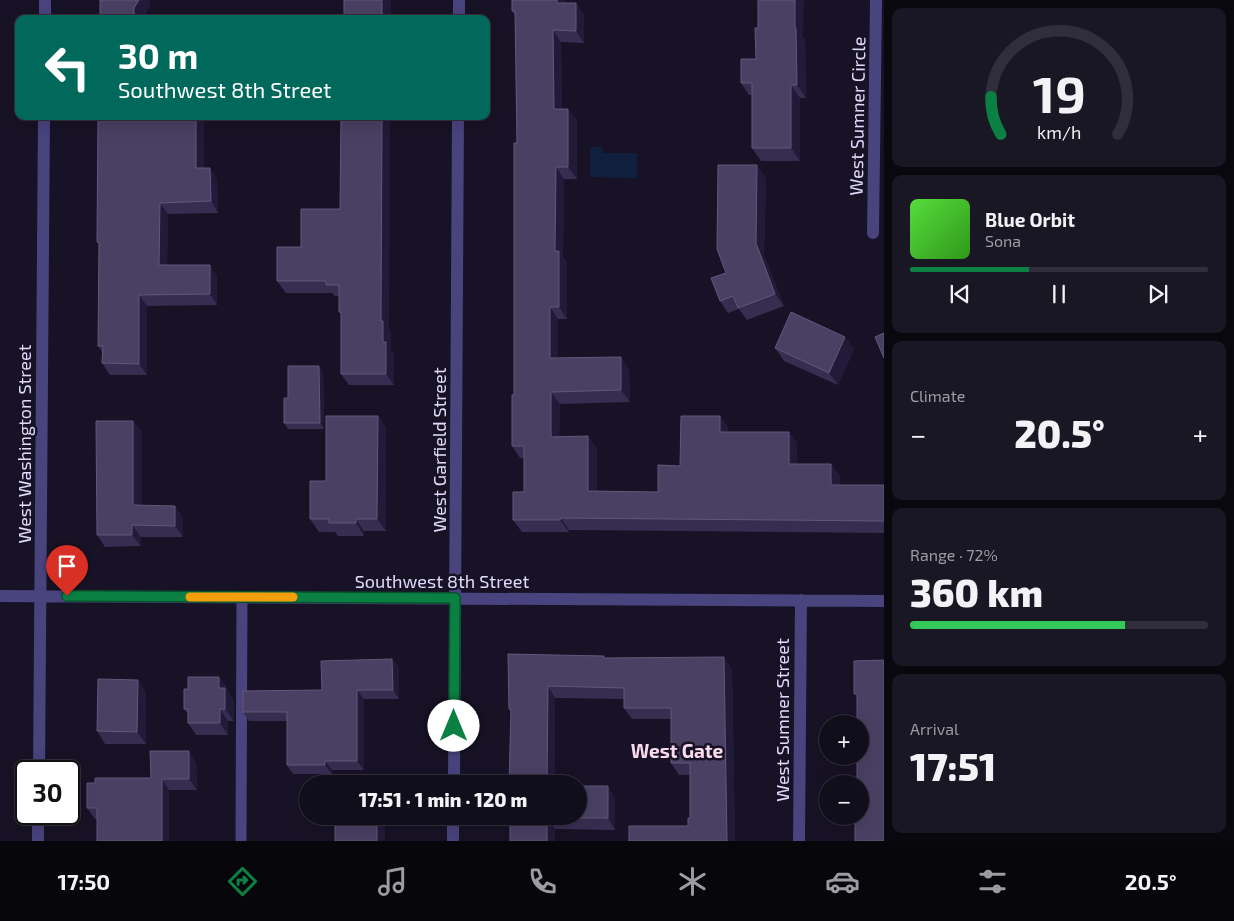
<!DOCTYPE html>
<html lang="en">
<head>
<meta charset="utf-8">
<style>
	body { margin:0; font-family:"Exo 2",sans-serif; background:#1a1725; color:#f1f3f6; height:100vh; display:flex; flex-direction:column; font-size:19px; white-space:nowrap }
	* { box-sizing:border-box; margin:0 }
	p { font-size:16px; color:#9c9ca3 }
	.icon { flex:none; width:28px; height:28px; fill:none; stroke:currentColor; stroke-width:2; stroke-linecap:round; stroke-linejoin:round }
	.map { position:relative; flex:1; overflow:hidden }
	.sheet { display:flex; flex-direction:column; gap:8px; padding:8px; background:#09080f; width:350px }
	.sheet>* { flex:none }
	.top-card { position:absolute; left:15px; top:15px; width:475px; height:105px; border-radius:10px; box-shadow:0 5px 20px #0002,0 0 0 1px #302e3b; background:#00695c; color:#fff; overflow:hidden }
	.tools { position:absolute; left:819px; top:715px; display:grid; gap:10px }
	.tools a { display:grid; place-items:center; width:50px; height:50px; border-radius:50%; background:#110e1c; box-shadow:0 5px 20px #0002,0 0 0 1px #302e3b; font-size:25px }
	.speed { position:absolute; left:15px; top:760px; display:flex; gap:10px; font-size:25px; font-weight:700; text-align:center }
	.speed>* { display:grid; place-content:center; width:65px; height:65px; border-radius:50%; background:#110e1c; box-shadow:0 5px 20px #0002,0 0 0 1px #302e3b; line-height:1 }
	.speed .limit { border:2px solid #111; border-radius:8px; background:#fff; color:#111 }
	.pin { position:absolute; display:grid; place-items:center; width:42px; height:42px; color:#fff; margin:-51px -21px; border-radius:50% 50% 50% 0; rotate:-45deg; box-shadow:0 0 5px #0007 }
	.pin .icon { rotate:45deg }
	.me { position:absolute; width:55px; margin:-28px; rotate:0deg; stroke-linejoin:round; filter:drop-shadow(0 0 4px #0008) }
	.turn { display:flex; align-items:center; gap:18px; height:105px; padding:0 20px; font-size:22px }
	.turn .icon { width:65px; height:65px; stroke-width:2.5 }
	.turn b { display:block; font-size:35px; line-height:42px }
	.big { font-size:38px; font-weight:800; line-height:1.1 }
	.sheet .tile { flex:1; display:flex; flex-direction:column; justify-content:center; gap:8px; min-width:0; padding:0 18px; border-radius:10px; background:#1a1725 }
	.sheet .dial { align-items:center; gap:0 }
	.dial svg { height:130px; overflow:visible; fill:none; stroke:#302e3b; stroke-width:7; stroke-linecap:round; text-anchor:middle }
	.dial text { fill:#f1f3f6; stroke:none }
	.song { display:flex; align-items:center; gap:15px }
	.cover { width:60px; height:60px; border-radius:8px; background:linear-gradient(135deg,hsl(110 70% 55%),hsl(110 70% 35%)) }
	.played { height:5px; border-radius:2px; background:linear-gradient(90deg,#0b8043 40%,#302e3b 40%) }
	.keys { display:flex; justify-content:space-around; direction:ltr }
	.heat { display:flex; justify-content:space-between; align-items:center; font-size:28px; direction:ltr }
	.charge { height:8px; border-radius:4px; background:linear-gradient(90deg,#34c759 72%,#302e3b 0) }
	.trip { position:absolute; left:299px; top:775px; width:288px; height:50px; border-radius:25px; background:#110e1c; box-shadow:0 5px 20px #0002,0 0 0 1px #302e3b; font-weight:800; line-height:50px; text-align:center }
	.menu { display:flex; height:80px; justify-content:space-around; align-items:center; background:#07060b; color:#9c9ca3 }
	.menu .icon { width:35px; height:35px }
	.menu .selected { color:#0b8043 }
	.menu b { font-size:22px; color:#f1f3f6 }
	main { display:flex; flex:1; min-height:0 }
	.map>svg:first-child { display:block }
</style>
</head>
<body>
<main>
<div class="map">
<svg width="884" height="841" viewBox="0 0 884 841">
	<rect width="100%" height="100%" fill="#171225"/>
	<path fill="#111f3f" d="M590,147H602L603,153H637V178L590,177Z"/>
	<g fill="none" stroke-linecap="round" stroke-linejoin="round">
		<path stroke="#49437e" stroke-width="11" d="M241,841L242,597"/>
		<path stroke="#49437e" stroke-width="12" d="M45,19V0
			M459,19V0
			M873,233L876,0
			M0,596L884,601
			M39,771L44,116
			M454,784L458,116
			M38,841V814
			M453,841V816
			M799,841L801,600"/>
	</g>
	<path fill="#372d51" d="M512,0H565V3H576L584,15V43L561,42L562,109L577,120V179H564L563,257L567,263V319H558V358L629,369L630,402L560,404L559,436L597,448V491L658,492L720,416L728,428V432H789L797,443V464H831L840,476V485H884V533L569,530V532H522L513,520L524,492V458H520L512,446L514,395L517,143L515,15L512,11Z
		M803,38L805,40L806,98H800V161H761L752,148V95H749L741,83L756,59Z
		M204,120V168L217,179L218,213L168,214L167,265L217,276V305L147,306V375H110L102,363V352L98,346L99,245L97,242Z
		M766,178L764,255L784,306L747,320L739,309L728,313L720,301L726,273Z
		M301,247L389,330L391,333V350L394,354V385H349L341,374V314L339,312V296H335L332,293H286L277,281Z
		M845,337L854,349L838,385L784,361L775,348Z
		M323,372L324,429H288L284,423L288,398Z
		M378,416L386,428V531H364V536H338L335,532H319L310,519L326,481Z
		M133,421L142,432V505L183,517V537H141V546L105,547L97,535Z
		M508,654L605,658L732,669L735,841H629L688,826L690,818V775H679L671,763V719H632L624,708V699L555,698L511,711L509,709Z
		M392,659L399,668V699H364V770H332V774H293L287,765V721H249L243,712L322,690Z
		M219,677L228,689V692L234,701V721H228V735H196L188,723V714L184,709L188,689Z
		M146,692V744H105L97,731Z
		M196,762L197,790H169V841L95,819L87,808L95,783L151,778Z
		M615,798V830L555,829V841L510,827L508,825Z"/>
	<path fill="#221a38" d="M139,0H150V7L142,19H134V8Z
		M382,0H391V19H382Z
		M557,0H565V15L557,3Z
		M795,0H804L803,38L805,40L806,98L797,85L795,28Z
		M576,3L584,15V43L576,31Z
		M553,30L561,42L562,120L554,109Z
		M791,85L800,98V161L791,148Z
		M568,109L577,120V179L568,167Z
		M196,116H201L204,120V180L196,168Z
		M382,116H390L389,330L391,333V350L394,354V385L386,374L381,321Z
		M757,165L766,178L764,255L784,306L775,294L756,243Z
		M556,167L564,179L563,257L567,263V319L559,307L555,251Z
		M210,168L217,179L218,213L211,201Z
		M160,203L168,214L167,276L159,265Z
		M210,265L217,276V305L210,294Z
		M139,295L147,306V375L139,364Z
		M550,307L558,319V370L550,358Z
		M845,337L854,349L838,385L829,373Z
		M621,357L629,369L630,402L621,390Z
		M319,366L323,372L324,429L320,423Z
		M551,392L560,404L559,448L551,437Z
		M378,416L386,428V531L377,519Z
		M720,416L728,428V443L720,432Z
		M133,421L142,432V516L133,505Z
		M789,432L797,443V476L789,464Z
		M588,436L597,448V503L588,491Z
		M831,464L840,476V496L831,485Z
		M175,506L183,517V537L175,526Z
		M561,518L569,530V532L560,520Z
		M356,519L364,531V536L356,523Z
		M132,525L141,537V546L132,535Z
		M724,657L732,669L735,841H727Z
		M392,659L399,668V699L393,690Z
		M219,677L228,689V692L234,701V721L225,709L219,688Z
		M138,680L146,692V744L137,732Z
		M548,686L555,698V784H547Z
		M357,690L364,699V770L357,761Z
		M220,709L228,721V735L220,723Z
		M189,751L196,762L197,790L189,779Z
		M325,761L332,770V774L325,765Z
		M162,779L169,790V841H162Z
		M608,786L615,798V830L608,818Z
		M377,816L385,817V841H377Z
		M547,818L555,829V841H547Z"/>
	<path fill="#494063" stroke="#61587b" d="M100,0H139L134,8V19H100Z
		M344,0H382V19H344Z
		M512,0H557V3H576V31L553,30L554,109H568V167H556L555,251H559V307H550V358L621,357V390L551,392V437L588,436V491L658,492V465L680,466L681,416H720V432H789V464H831V485H884V521L561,518L560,520H513V492H524V446H512V395H514V143H517L515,11H512Z
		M758,0H795V28H796L797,85H791V148H752V83H741V59H756L755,28H758Z
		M98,116H196V168H210L211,201L160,203L159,265H210V294L139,295V364L102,363L103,346H98L99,242H97Z
		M341,116H382L381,321H383V342H386V374H341V312H339V285H326V281H277V247H301V209H340Z
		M718,165H757L756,243L775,294L738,308L733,296L720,301L711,278L726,273L717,249Z
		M791,312L845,337L829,373L775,348Z
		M884,333V358L875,337Z
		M288,366H319L320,423H284V398H288Z
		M326,416H378L377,519H356V523H329V519H310V481H326Z
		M96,421H133V505L175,506V526L132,525V535H97Z
		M508,654L604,656V658L724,657L727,841H629V826H688V818H690V763H671V708H624V688L548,686L547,784H509L511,709H509Z
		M392,659L393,690H357V761H325V765H287V712H243V691L322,690L321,661Z
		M884,660V841H855V816H860V784H857V756H860V724H857V694H854V661Z
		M188,677H219V688H225V709H220V723H188V709H184V689H188Z
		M98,679L138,680L137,732L97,731Z
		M150,751H189V779H162V841H97V808H87V783H95V778H151Z
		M578,786H608V818H547V841H510V825H508V816H578Z
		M335,816H377V841H335Z"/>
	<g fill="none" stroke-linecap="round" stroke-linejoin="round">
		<g stroke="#07532c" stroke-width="12">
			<path id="route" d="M67,596L455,598L454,726"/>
		</g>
		<use href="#route" stroke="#0b8043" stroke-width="9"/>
		<path stroke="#f59e0b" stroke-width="9" d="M190,597H293"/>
	</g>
	<g text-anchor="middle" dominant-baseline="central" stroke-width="5" stroke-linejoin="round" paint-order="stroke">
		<g font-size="18" fill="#e0dafb" stroke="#171225">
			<text transform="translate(857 116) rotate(-89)">West Sumner Circle</text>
			<text transform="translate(24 444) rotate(-90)">West Washington Street</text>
			<text transform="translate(439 450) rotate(-90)">West Garfield Street</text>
			<text x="442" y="581">Southwest 8th Street</text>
			<text transform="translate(782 720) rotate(-90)">West Sumner Street</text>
		</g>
		<g font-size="19" font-weight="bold" fill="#fbdcee" stroke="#171225">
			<text x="677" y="750">West Gate</text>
		</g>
	</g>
</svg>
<div class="tools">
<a>+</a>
<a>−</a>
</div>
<div class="speed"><div class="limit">30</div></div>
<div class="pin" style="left:67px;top:596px;background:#d93025"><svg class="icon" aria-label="arrive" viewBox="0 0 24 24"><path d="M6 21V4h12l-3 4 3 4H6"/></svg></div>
<svg class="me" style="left:454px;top:726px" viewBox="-20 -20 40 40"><circle r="19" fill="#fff"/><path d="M0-13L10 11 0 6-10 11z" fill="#0b8043"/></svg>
<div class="trip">17:51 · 1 min · 120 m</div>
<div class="top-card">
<div class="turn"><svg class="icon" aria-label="left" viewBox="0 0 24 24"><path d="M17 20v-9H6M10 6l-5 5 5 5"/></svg><div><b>30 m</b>Southwest 8th Street</div></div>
</div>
</div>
<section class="sheet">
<div class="tile dial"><svg viewBox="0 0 100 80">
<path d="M14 69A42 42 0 1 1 86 69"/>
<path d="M14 69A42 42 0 0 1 8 46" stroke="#0b8043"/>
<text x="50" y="56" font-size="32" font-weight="700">19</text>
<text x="50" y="72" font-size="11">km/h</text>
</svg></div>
<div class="tile">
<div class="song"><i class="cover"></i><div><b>Blue Orbit</b><p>Sona</p></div></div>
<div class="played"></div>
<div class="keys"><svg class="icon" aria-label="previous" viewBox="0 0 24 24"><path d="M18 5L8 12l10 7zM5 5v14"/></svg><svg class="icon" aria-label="pause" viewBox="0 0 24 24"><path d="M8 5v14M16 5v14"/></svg><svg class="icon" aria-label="next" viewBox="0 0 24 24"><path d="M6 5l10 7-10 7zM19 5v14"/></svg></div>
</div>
<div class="tile"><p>Climate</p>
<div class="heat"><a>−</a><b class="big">20.5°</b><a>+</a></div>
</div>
<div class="tile"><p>Range · 72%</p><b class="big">360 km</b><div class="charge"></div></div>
<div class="tile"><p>Arrival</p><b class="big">17:51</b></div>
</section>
</main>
<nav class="menu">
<b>17:50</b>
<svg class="icon selected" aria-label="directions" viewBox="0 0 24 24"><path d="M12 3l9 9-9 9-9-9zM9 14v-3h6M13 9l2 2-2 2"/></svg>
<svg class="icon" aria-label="music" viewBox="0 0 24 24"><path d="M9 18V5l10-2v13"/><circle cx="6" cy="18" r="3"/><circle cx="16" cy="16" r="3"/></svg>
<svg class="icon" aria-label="phone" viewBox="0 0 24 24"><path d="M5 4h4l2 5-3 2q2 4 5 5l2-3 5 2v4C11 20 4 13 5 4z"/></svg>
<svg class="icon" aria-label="climate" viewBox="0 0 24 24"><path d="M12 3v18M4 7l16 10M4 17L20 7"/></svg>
<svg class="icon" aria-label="car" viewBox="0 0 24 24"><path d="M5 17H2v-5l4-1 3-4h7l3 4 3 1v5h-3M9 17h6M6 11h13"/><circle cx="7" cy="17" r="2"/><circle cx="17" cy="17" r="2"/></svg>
<svg class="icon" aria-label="filters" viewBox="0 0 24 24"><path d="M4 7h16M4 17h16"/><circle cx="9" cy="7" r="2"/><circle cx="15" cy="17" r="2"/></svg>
<b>20.5°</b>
</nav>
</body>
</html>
